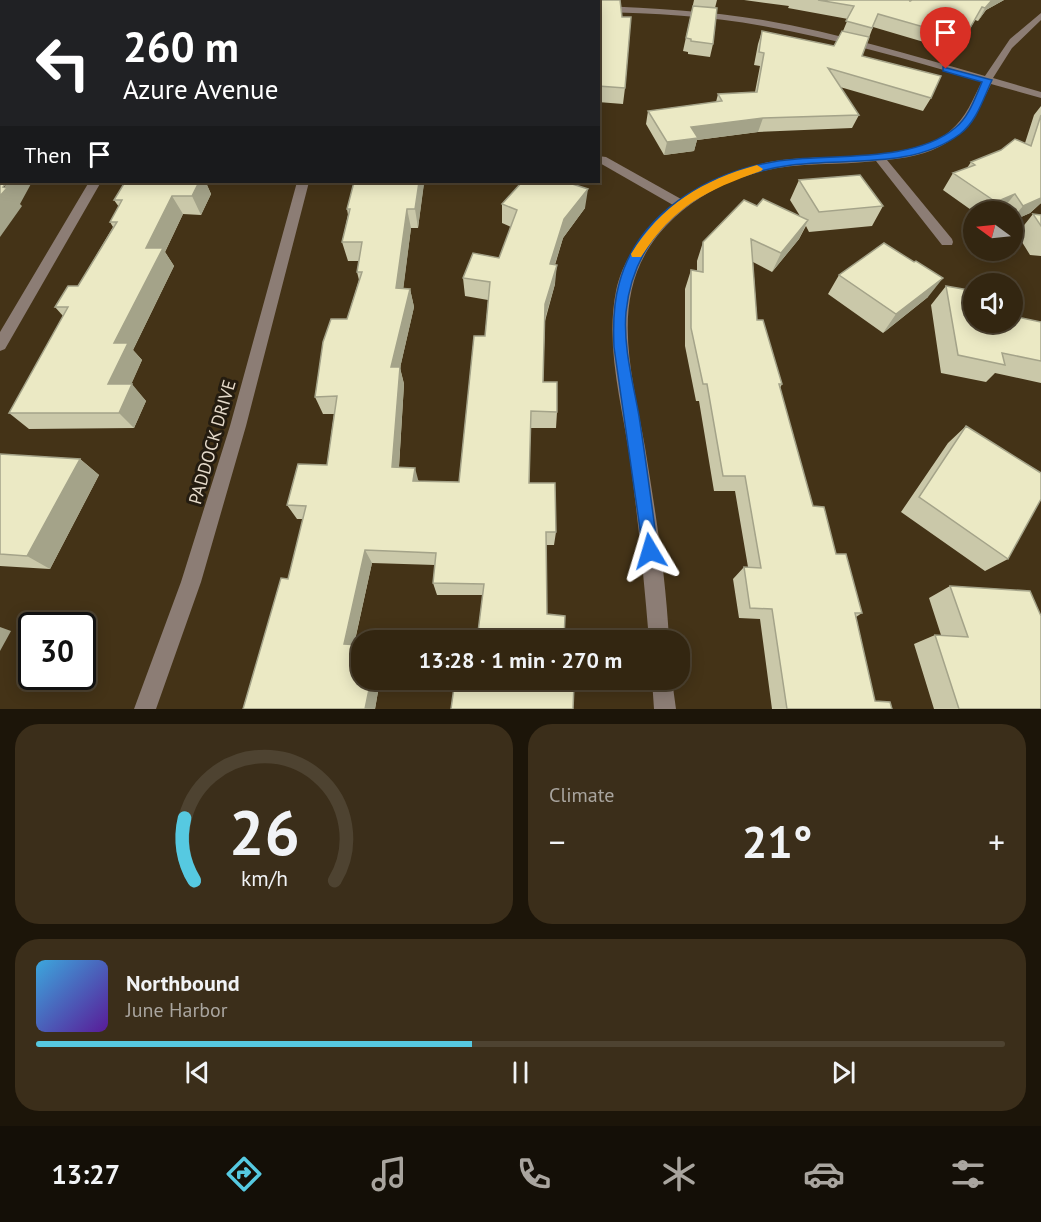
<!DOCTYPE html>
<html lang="en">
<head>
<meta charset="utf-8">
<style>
	body { margin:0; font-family:"PT Sans",sans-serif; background:#3b2e1a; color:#f1f3f6; height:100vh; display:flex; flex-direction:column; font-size:22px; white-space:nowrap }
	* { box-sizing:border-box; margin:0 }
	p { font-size:20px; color:#a9a59f }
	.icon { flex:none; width:33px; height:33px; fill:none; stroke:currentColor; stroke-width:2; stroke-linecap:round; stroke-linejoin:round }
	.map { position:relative; height:709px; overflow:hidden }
	.panel { display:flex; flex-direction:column; gap:15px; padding:15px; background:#1c1509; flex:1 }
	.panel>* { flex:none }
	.top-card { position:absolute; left:0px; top:0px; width:600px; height:183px; box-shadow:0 3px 15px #0003,0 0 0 2px #4e4331; background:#202124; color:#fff; overflow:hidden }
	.needle { width:39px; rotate:285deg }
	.tools { position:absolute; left:963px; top:201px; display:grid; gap:12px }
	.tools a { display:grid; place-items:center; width:60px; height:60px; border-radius:50%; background:#332611; box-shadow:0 3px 15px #0003,0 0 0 2px #4e4331; font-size:30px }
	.speed { position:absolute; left:18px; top:612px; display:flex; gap:12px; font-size:30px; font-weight:700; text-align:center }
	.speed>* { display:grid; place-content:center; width:78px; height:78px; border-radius:50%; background:#332611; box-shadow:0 3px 15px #0003,0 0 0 2px #4e4331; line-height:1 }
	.speed .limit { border:3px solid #111; border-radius:9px; background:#fff; color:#111 }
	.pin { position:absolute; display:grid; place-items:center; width:51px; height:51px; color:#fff; margin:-62px -26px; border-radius:50% 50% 50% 0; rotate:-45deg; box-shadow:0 0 6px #0007 }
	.pin .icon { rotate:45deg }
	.me { position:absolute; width:66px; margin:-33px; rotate:353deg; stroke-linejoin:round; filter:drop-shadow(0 0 4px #0008) }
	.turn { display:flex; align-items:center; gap:21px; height:126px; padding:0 24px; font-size:27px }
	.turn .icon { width:78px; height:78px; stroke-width:2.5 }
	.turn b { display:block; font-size:42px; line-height:51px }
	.then { display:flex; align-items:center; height:57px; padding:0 24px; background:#0003; gap:12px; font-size:22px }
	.big { font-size:45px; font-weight:600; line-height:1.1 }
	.panel .widget { flex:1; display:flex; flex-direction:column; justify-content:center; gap:9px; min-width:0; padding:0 21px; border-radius:24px; background:#3b2e1a }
	.panel .dial { align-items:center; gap:0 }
	.dial svg { height:156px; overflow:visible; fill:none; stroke:#4e4331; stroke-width:7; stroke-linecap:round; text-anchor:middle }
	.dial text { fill:#f1f3f6; stroke:none }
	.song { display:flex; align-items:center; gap:18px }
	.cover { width:72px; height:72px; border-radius:9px; background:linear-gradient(135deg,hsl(200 70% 55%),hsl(270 70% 35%)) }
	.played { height:6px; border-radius:3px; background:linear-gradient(90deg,#56c9e1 45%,#4e4331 45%) }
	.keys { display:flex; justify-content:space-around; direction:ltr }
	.heat { display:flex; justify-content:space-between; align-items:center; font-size:33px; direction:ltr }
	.panel .tiles { flex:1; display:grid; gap:15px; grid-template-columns:1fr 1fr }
	.widget:last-child { grid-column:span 2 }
	.trip { position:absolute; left:351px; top:630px; width:339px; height:60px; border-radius:24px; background:#332611; box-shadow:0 3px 15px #0003,0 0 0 2px #4e4331; font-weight:600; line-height:60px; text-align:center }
	.tab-bar { display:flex; height:96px; justify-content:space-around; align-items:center; background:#140f07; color:#a9a59f }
	.tab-bar .icon { width:42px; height:42px }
	.tab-bar .current { color:#56c9e1 }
	.tab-bar b { font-size:27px; color:#f1f3f6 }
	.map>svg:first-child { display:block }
</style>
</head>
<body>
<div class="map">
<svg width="1041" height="709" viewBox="0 0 1041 709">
	<rect width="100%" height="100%" fill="#443317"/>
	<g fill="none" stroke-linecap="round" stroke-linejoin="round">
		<path fill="#8c7d75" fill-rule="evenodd" d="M346,0H354V2H346Z
			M475,0H483V2H475Z
			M598,6C653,8 708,11 763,20C838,33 911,55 985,76L1010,39L1041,13V20L1012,48L993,78L1041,92V98L991,84C967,136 945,154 887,160L952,239L953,242L952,245H942L876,161C834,166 790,161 749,175C722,183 696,198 675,217C604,282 630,364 645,447C655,510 666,576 669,640H649C644,579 638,519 630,459C622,404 605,346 616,291C623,256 647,228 673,205L598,162V156L606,157L681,199C708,181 737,169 769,162C821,152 909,166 950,131C966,118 973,99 982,81C910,60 837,39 763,26C709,16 654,13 598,12Z
			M0,47L2,48V54L0,53Z
			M89,182H101L5,349L0,351V332Z
			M297,182H309L246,426L201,582L156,709H134L181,582L230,426Z
			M652,680H672L676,709H654Z"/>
	</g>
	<path fill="#cac8a9" d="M0,0L2,2V25H0Z
		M594,0H620L625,88L623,104L598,102V2H594Z
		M694,0H717L715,8L713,44L710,57L688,54V52L683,51Z
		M744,0H909L910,1L912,0H1004L986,10L978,21L975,20L959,48L936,42L934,45L873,27L862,56L931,98L923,111L840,87L859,115L852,128L758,132L697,140L694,151L664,155L646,124L648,111L716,102L718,94L755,92L760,66L754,65L758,44L762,31L834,46L843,31L848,19L788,8L789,6Z
		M1041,106V203L1030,213L1012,221V212H1003L1002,210L998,212H974L943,190L953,173L967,168L971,162L1025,143L1034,115Z
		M799,180L883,206L872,226L809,232L806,226L799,239L772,272L753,262L757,320L782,384L780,388L813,506L836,554L862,613L856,617L875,701L892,709H772L760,619L739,618L733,579L744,567H748L735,491H714L699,401H696L685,346V289L691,270L697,271V261L703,242L757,206L800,216L790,200Z
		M354,182H424L418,228H411L403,289H410L414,307L400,368L404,384L399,467L419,481L459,482L485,336L488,300L465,296L463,278L499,258L511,227L502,223V204L585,208L563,238L555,265V284L545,321L543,382L557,412L556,428H530L529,483L556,532L554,545H546L547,614L564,640L483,595H437L433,583L435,565L372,563L354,645L362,680H380L375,709H243L288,579L303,519H297L287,505L327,465L334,414H323L315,397L347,319L359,280L357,272L359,261H348L342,242L348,215L347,209Z
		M207,185L211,194L201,215L183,214L165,252L174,266L133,350L142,360L131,384L146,401L134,428L29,429L9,413L63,316L55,307L78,286L113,227L110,222L119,207L114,200Z
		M1033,214L1041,215V256L1030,255L1017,234Z
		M839,275L928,297L883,333L828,294Z
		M946,286L974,322H1041V383L995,373L986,382L941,373L931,305Z
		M966,426L1008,559L985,571L901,512L948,443Z
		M0,454L80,459L99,475L50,569L0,566Z
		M950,586L1041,709H934L914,644L935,635H941L929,598Z"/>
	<path fill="#a4a389" d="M992,0H1004L986,10L978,21L985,8Z
		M763,118L758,132L697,140L694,151L664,155L667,142L691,127Z
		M7,182H32L20,204L22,206L0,237V196Z
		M197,182H209L207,185L211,194L201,215L192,196Z
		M419,182H424V184L418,228L415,209Z
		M588,189L585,208L563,238L549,283L550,264L564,219Z
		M1015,194L1002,210L998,212H988L996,202Z
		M172,196L183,214L165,252L174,266L133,350L142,360L124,401L108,384L114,343L146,248Z
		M1041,198V203L1030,213L1012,221V219L1023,206Z
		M407,209L411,228L401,307L396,288Z
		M808,220L799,239L772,272L781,253Z
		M557,265L555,284L544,322L545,304Z
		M943,278L928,297L883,333L896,314Z
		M410,289L414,307L400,368L404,384L398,482L392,467L391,367Z
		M132,384L146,401L134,428L119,413Z
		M80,459L99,475L50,569L27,556Z
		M415,468L419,483L413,481Z
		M365,550L372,563L352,653L344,644Z
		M0,627L11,631L0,651Z
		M371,680H380L375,709H365Z"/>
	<path fill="#ebe9c4" stroke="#a4a389" stroke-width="1.5" d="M0,0H128L138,2H2V10H0Z
		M390,0H424V2H390Z
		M506,0H552V2H506Z
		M596,0H620L622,17H631L625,88L598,86V2H596Z
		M818,0H909L910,1L912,0H992L985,8L982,7L966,35L943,29L941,32L878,14L872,28L846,21L854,6Z
		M693,6L717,8L713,44L691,41V39L686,38Z
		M762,31L834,46L842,31L869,37L862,56L941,76L931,98L828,68L859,115L763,118L691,127L698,138L667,142L648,111L722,101L718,94L757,92L764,53L759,52Z
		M0,66H2V78L0,79Z
		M2,84V182H7L3,187L7,188L0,196V86Z
		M1041,115V198L1023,206L1015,194L996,202L953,173L975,165L971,162L1001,150L1015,139L1031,146Z
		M860,175L883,206L819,212L799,180Z
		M125,182H199L192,196H172L146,248H163L114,343H128L108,384H132L119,413H9L68,307H55L68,286H78L117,222H110L122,200H114Z
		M354,182H419L415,209H407L396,288L410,289L391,367H400L392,467L415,468L413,481L459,482L474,336H485L490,282L463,278L473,253L499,258L517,210L502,204L522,182H566L588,189L564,219L550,264L557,265L545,304L543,382H557V412L531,411L529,483H555L556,532H546L547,614L565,616L564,640H477L484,584L433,583L436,553L365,550L344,644L362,645V680H371L365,709H243L281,578L288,579L306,506L287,505L298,464L327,465L337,396L315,397L323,342L331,319H347L362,272H357L362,242H342L350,209H347Z
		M763,199L808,220L781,253L751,239L757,320H763L782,384H779L813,506L824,507L836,554H846L862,613H855L875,701L890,702L892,709H787L772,609L750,608L744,567L761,568L745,476H723L707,384H703L691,328V270L703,272V242L744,200L757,206Z
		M1033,214L1041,215V226Z
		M884,243L914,262L916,261L943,278L896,314L839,275Z
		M946,286L974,291V322H1012V316L1041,322V361L1002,353L1005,365L958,355Z
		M966,426L1041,473V499L1008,559L919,497Z
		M0,454L80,459L27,556L0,554Z
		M950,586L1030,591L1041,616V709H959L935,635L968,637Z
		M455,680H562V684L574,685L573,709H451Z"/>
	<path fill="#1a73e8" stroke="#114b97" stroke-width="1.5" d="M943,67L992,80C983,99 977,121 960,134C913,169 847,158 792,165C710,176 635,223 626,312C623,347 633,382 639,416C646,461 652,506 658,551L655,557L650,559L644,557L614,347C613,326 613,305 619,284C639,207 722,164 797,159C844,155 917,160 955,128C969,117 975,98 982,82L943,71Z"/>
	<path fill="#f59e0b" d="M757,165L763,169L761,171C706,190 673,207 641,257H632L631,254C661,205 703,180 757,165Z"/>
	<g text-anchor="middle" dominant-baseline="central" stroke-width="6" stroke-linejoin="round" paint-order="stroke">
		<g font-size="18" fill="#e6dbcb" stroke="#241c10">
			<text transform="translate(212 442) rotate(-74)">PADDOCK DRIVE</text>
		</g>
	</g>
</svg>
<div class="tools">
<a><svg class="needle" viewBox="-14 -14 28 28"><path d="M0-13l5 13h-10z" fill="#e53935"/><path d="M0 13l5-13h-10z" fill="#a9a59f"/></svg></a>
<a><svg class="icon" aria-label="sound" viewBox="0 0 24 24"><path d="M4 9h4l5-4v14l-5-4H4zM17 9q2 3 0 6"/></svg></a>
</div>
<div class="speed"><div class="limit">30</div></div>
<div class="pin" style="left:946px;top:69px;background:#d93025"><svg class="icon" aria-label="arrive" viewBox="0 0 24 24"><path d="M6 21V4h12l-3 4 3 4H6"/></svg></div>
<svg class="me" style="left:650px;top:551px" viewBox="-20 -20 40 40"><path d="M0-17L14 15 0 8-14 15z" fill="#1a73e8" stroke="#fff" stroke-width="4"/></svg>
<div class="trip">13:28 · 1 min · 270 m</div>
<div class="top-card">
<div class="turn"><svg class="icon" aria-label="left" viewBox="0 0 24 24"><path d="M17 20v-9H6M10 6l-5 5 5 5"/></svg><div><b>260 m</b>Azure Avenue</div></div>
<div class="then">Then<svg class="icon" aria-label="arrive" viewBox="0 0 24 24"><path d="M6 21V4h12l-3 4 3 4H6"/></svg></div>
</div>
</div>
<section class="panel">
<div class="tiles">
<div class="widget dial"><svg viewBox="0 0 100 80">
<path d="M14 69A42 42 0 1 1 86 69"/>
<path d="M14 69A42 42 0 0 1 9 37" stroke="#56c9e1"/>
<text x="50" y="56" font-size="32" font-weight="700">26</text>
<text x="50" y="72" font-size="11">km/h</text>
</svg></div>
<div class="widget"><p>Climate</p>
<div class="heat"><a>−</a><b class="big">21°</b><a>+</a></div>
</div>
<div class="widget">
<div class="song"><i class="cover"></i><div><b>Northbound</b><p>June Harbor</p></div></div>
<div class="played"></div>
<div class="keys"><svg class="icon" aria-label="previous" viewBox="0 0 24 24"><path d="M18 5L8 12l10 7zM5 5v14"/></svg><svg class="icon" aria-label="pause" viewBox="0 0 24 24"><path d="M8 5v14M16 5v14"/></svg><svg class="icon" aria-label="next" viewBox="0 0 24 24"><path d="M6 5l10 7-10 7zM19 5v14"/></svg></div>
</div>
</div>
</section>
<nav class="tab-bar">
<b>13:27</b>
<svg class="icon current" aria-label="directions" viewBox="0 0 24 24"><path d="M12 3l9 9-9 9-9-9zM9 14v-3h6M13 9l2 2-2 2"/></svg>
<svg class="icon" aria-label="music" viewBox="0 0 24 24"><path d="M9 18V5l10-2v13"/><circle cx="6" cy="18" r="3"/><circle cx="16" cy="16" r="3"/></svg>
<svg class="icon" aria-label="phone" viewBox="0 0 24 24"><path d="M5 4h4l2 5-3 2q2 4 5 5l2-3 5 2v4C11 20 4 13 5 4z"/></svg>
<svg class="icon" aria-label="climate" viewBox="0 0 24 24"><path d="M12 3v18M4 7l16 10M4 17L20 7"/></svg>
<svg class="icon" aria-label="car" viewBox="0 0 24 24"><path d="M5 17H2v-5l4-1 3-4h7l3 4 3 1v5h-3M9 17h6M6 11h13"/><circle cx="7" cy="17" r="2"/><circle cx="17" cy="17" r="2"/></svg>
<svg class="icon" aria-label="filters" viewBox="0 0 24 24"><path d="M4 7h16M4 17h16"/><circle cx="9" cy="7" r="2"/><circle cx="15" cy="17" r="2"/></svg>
</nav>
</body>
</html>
